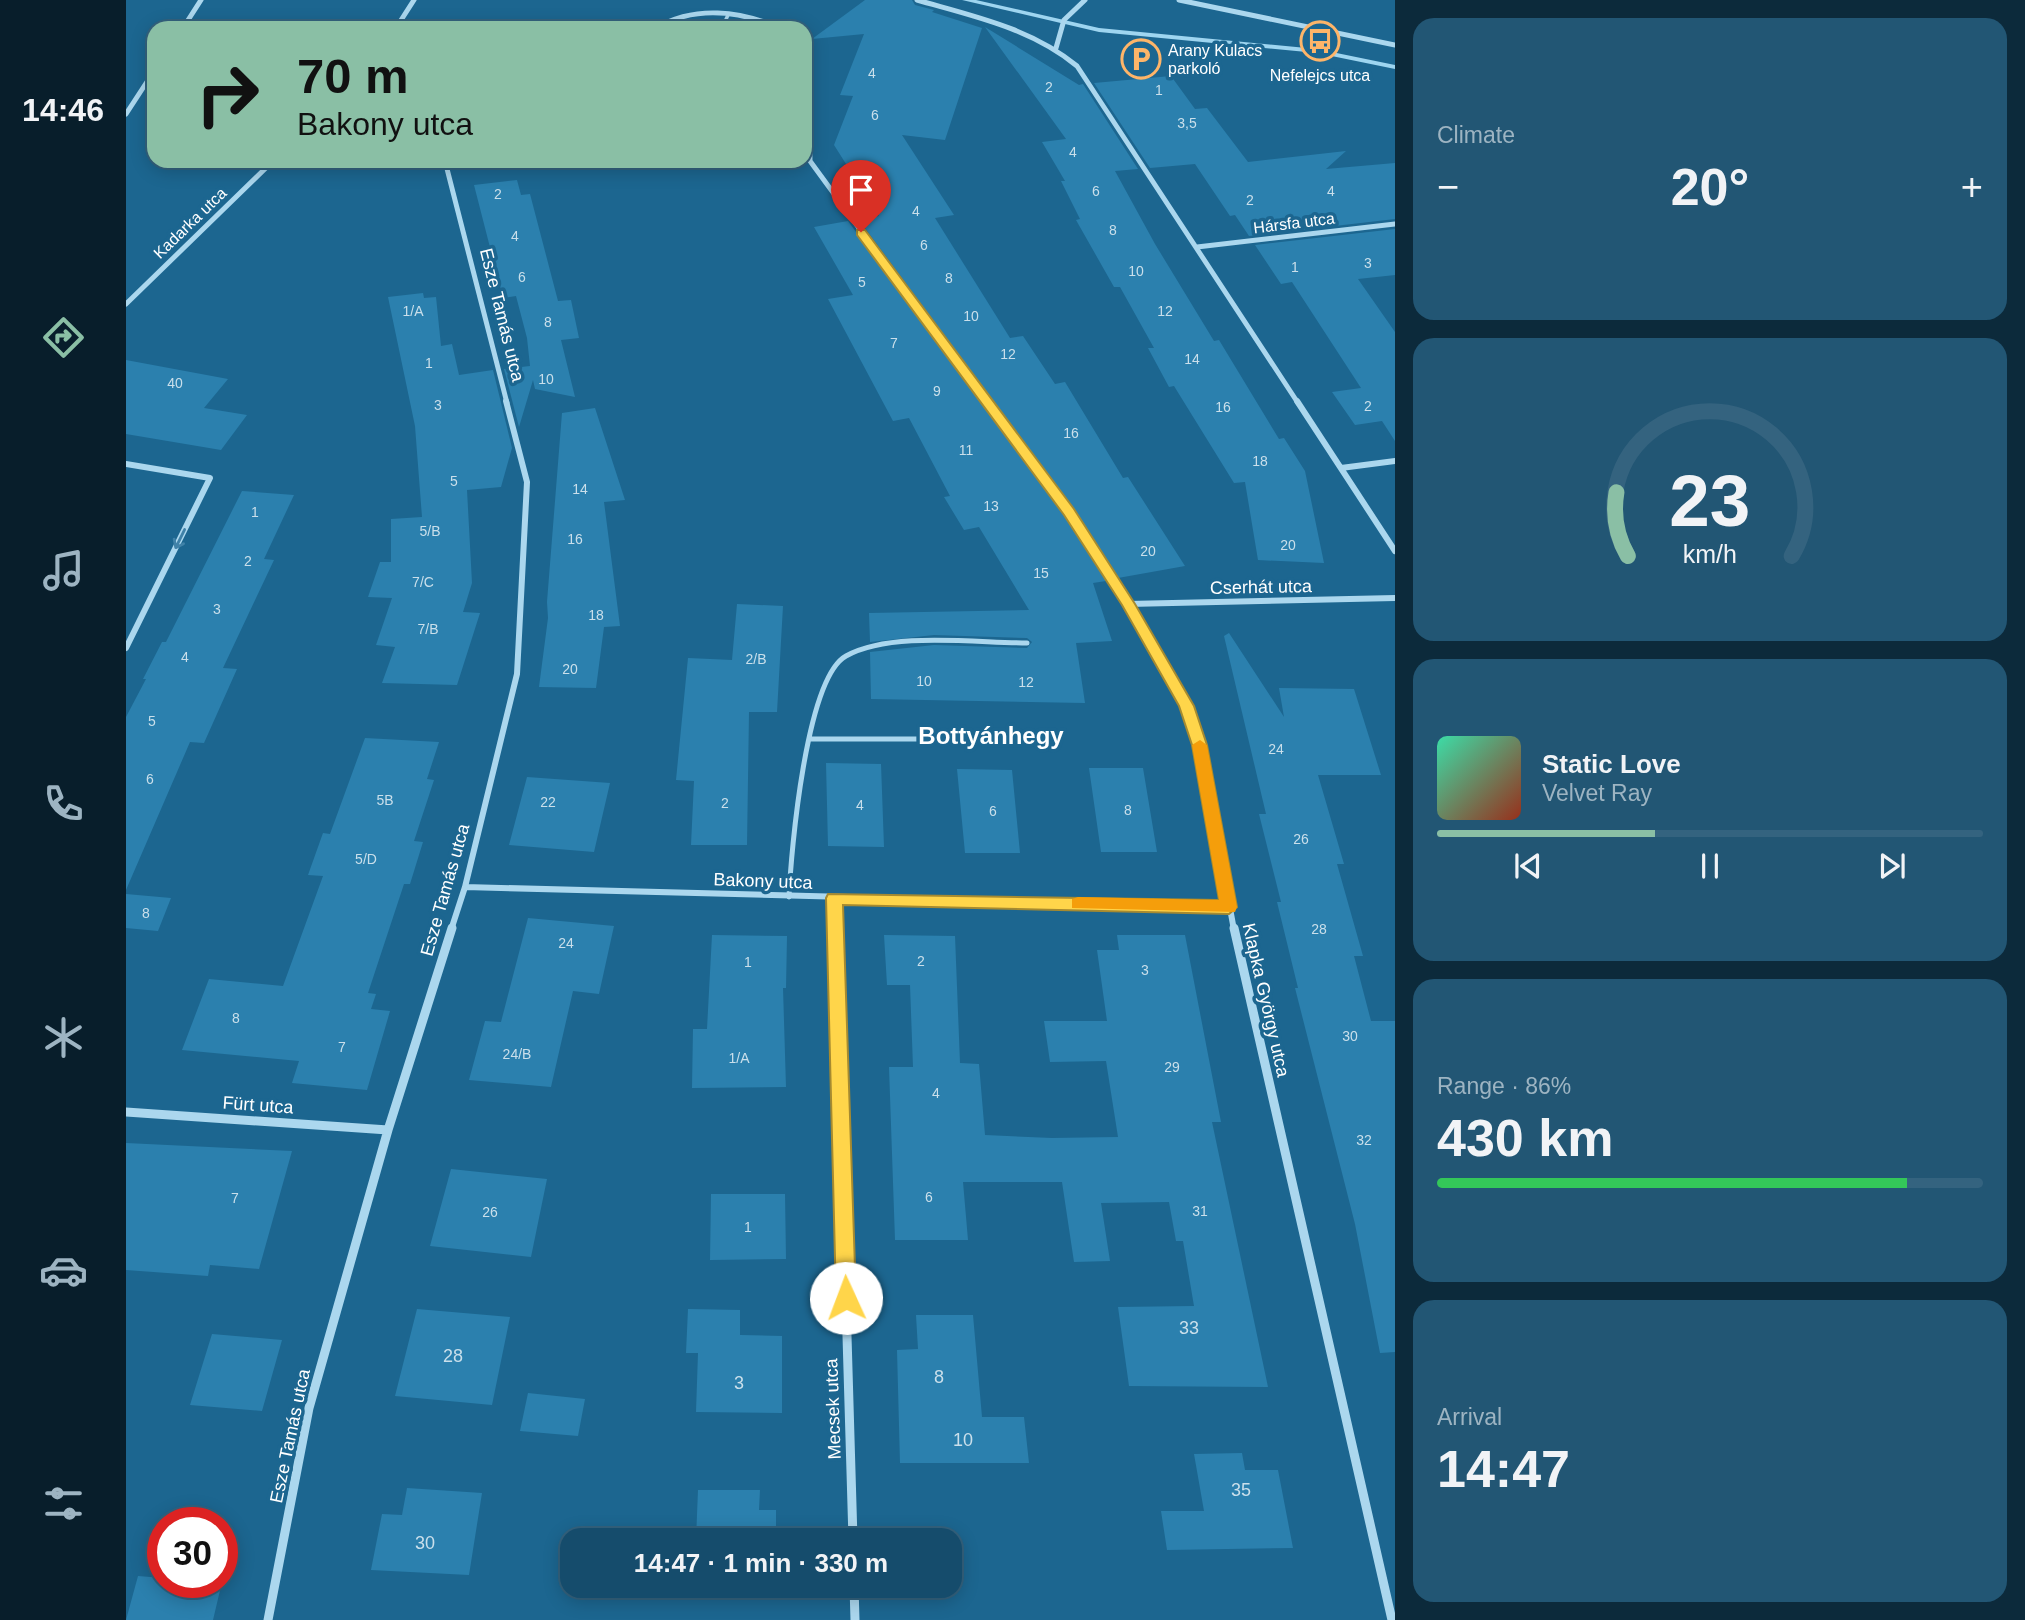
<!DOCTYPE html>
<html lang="en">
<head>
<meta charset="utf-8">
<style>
	body { margin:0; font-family:Helvetica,sans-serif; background:#225674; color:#f1f3f6; height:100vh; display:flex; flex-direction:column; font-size:26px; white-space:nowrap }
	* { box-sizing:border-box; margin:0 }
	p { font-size:23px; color:#9db4c2 }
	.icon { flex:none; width:38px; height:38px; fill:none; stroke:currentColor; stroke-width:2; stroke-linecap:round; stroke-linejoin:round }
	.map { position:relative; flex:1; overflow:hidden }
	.panel { display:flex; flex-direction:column; gap:18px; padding:18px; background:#0c2a3b; width:630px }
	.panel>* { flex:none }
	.banner { position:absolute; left:21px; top:21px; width:665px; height:147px; border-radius:21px; box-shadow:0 4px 18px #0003,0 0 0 2px #34637f; background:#8abfa5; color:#111; overflow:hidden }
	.speed { position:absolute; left:21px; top:1507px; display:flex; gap:14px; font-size:35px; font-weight:700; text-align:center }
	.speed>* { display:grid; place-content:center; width:91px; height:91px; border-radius:50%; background:#154c6c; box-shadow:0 4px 18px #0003,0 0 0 2px #34637f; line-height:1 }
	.speed .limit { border:10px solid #d22; background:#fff; color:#111 }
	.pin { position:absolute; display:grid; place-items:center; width:60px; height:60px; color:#fff; margin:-72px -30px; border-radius:50% 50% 50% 0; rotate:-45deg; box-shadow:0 0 7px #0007 }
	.pin .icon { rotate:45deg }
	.me { position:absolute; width:77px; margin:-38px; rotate:358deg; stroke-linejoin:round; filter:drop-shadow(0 0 5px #0008) }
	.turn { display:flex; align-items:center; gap:24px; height:147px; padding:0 35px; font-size:32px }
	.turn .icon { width:91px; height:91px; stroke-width:2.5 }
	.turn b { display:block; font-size:49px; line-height:60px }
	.big { font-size:52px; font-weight:600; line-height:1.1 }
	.panel .widget { flex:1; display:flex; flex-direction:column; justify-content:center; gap:10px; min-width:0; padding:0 24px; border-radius:21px; background:#225674 }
	.panel .dial { align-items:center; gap:0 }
	.dial svg { height:182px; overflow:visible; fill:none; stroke:#34637f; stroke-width:7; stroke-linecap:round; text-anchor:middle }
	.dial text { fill:#f1f3f6; stroke:none }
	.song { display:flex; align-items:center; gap:21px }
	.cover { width:84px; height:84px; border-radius:10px; background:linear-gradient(135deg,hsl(160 70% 55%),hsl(10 70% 35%)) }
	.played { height:7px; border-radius:4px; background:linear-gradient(90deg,#8abfa5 40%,#34637f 40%) }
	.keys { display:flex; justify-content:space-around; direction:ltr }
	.heat { display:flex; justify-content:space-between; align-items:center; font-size:38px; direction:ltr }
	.charge { height:10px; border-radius:5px; background:linear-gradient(90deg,#34c759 86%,#34637f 0) }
	.trip { position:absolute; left:434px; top:1528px; width:402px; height:70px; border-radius:21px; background:#154c6c; box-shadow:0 4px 18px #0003,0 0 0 2px #34637f; font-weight:600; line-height:70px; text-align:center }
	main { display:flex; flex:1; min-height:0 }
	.menu { display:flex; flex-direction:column; width:126px; justify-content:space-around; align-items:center; background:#081e2b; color:#9db4c2 }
	.menu .icon { width:49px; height:49px }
	.menu .selected { color:#8abfa5 }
	.menu b { font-size:32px; color:#f1f3f6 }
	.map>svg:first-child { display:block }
</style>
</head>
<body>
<main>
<nav class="menu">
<b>14:46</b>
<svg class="icon selected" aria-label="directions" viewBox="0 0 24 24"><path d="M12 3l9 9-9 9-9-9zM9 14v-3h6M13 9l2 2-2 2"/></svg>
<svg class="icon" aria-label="music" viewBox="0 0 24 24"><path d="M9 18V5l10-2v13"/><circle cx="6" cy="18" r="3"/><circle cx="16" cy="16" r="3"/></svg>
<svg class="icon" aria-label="phone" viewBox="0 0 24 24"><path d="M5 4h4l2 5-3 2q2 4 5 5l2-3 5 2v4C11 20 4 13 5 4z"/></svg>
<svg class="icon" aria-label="climate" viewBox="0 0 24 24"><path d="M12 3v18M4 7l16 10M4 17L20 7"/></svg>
<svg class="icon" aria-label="car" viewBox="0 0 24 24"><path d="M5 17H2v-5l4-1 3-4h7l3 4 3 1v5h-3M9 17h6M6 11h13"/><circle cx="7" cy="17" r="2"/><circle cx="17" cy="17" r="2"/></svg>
<svg class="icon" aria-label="filters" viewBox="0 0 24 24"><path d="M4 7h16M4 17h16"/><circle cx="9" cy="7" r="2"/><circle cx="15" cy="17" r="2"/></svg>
</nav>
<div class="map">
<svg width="1269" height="1620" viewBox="0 0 1269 1620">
	<rect width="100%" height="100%" fill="#1c6690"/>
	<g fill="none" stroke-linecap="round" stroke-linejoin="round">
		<path fill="#9ed5f0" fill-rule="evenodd" d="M836,0H850L973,28L1191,49L1269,65V69L1191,53L973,32Z"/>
	</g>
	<path fill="#2b80ae" d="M739,0H786L789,5L808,10L806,12L856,28L819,140L776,135L828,215L809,218L884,338L897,336L929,384L939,382L997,478L1002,477L1059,566L992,578L948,509L733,220L753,216L708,145L727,96L714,95L738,34L686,39Z
		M859,27L953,85L957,84L1012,169L989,171L1029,244L1088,341L1093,340L1153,439L1158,438L1179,471L1198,563L1132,560L1119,482L1108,483L1048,386L1043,387L1022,348H1028L994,287H988L950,220L954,219L935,181H939L916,142L940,139Z
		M1045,76L1069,109L1081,108L1122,162L1220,151L1200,169L1269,163V219L1123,236L1109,215L1104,216L1069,164L1024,168L968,83Z
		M391,180L395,195L404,194L432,301L445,300L453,338L435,340L449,397L409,389L407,380L393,427L378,369L404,366L401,338L390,296L377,298L348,185Z
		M722,221L938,515L980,581L967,583L986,641L950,643L959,703L745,699L744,652L808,645L901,648L906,642L901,638L808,635L744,642L743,613L903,610L853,527L838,530L818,497L824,496L783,418L767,421L702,299L727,295L688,227Z
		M1269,229V275L1232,279L1269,332V441L1256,421L1229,425L1206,392L1235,388L1166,282L1155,284L1129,245Z
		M297,293L298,298L310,297L315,346L326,344L333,375L367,370L386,448L375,487L341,490L346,583L337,612L354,613L331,685L256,683L269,647L250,645L266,598L242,597L254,562H265V519L296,517L289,426L262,297Z
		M0,360L102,379L78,408L121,415L95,450L0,434Z
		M469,408L499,500L478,502L494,626L478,627L470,688L413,687L422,618L421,602L436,413Z
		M116,491L168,495L138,559L148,560L97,668L111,669L78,743L64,742L0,890V717L20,679H17L36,642H40Z
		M611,604L657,606L651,712H623L621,845H565L568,781L550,780L562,658L606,660Z
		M1103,633L1158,717L1153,688L1228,689L1255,775H1192L1218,864H1211L1237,956H1228L1245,1021H1269V1352L1254,1353L1229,1224L1169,988H1172L1151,902H1155L1133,814H1140L1098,636Z
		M239,738L313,742L301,779L308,780L288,841L297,842L284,884H278L242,993L250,994L245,1009L264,1011L241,1090L166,1083L173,1061L56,1050L83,979L157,986L197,876L182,875L197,833L204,834Z
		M700,763L755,764L758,847L702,846Z
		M963,768H1017L1031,852H975Z
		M831,769L886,770L894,853H839Z
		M401,777L484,783L468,852L383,845Z
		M0,894L45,898L32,931L0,928Z
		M402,918L488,926L473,994L447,991L425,1087L343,1080L359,1021L375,1022Z
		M586,935L661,936L660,988H657L660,1087L566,1088L567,1029H581Z
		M758,935L829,936L834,1063L853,1064L859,1135L926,1138L992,1137L980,1061L924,1062L918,1021H981L971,950H993L991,935H1059L1095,1122H1086L1142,1387L1003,1386L992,1307L1068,1306L1057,1241H1050L1043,1202L975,1203L984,1261L948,1262L936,1182H837L842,1240H769L763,1067H787L784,985H761Z
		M0,1143L166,1151L133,1269L84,1265L82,1276L0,1270Z
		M325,1169L421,1179L405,1257L304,1246Z
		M585,1194H659L660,1259L584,1260Z
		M291,1309L384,1317L366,1405L269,1396Z
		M562,1309L614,1310V1335L656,1336V1413L570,1412L572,1353H560Z
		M790,1315H847L856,1417H898L903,1463H774L771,1350L792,1349Z
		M86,1334L156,1340L136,1411L64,1405Z
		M402,1393L459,1399L452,1436L394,1431Z
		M1116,1453L1119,1470H1152L1167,1548L1041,1550L1035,1511H1078L1068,1454Z
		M281,1488L356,1493L343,1575L245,1570L256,1514L276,1515Z
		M572,1490H634L633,1510H650V1540H570Z
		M12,1576L37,1578V1582H96L87,1620H0Z
		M569,1586H650V1595H569Z"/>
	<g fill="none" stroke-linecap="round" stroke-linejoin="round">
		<path stroke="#abd7ee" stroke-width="3.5" d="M596,28L602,15"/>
		<path stroke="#abd7ee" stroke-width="5" d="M683,739H886
			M663,897C665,851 680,678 720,656C765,631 850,643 901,643"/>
		<path stroke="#abd7ee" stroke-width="5" d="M791,0C847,16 905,28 951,66L1172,403
			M1053,0L1269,45
			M57,28L75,0
			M270,28L288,0
			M530,28C569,5 614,11 654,28
			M930,48L938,20L959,0
			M679,71L683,83L684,161L861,403
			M0,114L28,71
			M319,161L381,403
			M1071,247L1269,224
			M0,304L147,161"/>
		<path stroke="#abd7ee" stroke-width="6" d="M859,401L943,512L1002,604L1061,706L1074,745L1108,930
			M1171,401L1269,551
			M0,464L84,478L0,648
			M1215,468L1269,461
			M1002,604L1269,598
			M339,887L1103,907
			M708,898L709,930
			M325,930L339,887L391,674L401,482L380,401"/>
		<path stroke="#abd7ee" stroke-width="9" d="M709,928L727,1540
			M1108,928L1266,1620
			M0,1112L262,1130
			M728,1586L729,1620
			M142,1620L183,1408L262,1130L326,928"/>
	</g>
	<defs><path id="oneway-shaft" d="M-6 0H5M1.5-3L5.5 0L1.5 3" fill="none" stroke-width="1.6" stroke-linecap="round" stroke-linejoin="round" transform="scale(1.75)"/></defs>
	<use stroke="#4082a8" href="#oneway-shaft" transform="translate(54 539) rotate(116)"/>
	<path fill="#ffd54a" stroke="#a68a30" stroke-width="2" d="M731,230H739L948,509L1009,604L1068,706L1081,745L1111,907L1103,914L717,905L730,1298L727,1305L720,1307L713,1305L710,1298L700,898L702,894L1093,900L1066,745L1053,706L996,605L938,515L731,235Z"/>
	<path fill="#f59e0b" d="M1074,740L1081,745L1111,907L1109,912L946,908V899L952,897L1093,900L1066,745Z"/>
	<defs>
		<g id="bus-ring" transform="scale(2.0125)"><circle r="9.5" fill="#1c6690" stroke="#feb569" stroke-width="1.5"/><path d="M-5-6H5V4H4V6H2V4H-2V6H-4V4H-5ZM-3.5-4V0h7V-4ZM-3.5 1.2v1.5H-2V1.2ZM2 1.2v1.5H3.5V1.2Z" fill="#feb569"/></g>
		<g id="parking-ring" transform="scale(2.0125)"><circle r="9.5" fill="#1c6690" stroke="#feb569" stroke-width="1.5"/><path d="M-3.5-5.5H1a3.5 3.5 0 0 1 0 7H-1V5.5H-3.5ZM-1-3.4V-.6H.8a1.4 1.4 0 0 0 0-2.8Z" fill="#feb569"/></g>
	</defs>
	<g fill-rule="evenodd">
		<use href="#bus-ring" x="1194" y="41"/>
		<use href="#parking-ring" x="1015" y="59"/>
	</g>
	<g text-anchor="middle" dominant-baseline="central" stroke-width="7" stroke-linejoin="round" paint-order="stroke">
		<g font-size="14" fill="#cadfeb">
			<text x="746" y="73">4</text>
			<text x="923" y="87">2</text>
			<text x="1033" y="90">1</text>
			<text x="749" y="115">6</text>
			<text x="1061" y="123">3,5</text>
			<text x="947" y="152">4</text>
			<text x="970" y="191">6</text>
			<text x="1205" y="191">4</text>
			<text x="372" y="194">2</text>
			<text x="1124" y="200">2</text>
			<text x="790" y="211">4</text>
			<text x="987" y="230">8</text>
			<text x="389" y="236">4</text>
			<text x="798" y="245">6</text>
			<text x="1242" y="263">3</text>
			<text x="1169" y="267">1</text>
			<text x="1010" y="271">10</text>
			<text x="396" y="277">6</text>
			<text x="823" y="278">8</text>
			<text x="736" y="282">5</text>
			<text x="287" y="311">1/A</text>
			<text x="1039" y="311">12</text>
			<text x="845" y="316">10</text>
			<text x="422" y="322">8</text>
			<text x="768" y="343">7</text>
			<text x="882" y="354">12</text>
			<text x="1066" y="359">14</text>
			<text x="303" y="363">1</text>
			<text x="420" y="379">10</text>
			<text x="49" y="383">40</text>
			<text x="811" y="391">9</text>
			<text x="312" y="405">3</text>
			<text x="1242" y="406">2</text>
			<text x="1097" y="407">16</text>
			<text x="945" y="433">16</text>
			<text x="840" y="450">11</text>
			<text x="1134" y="461">18</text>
			<text x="328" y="481">5</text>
			<text x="454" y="489">14</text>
			<text x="865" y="506">13</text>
			<text x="129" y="512">1</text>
			<text x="304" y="531">5/B</text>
			<text x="449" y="539">16</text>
			<text x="1162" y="545">20</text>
			<text x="1022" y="551">20</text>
			<text x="122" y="561">2</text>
			<text x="915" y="573">15</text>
			<text x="297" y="582">7/C</text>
			<text x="91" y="609">3</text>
			<text x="470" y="615">18</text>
			<text x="302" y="629">7/B</text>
			<text x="59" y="657">4</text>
			<text x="630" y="659">2/B</text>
			<text x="444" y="669">20</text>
			<text x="798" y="681">10</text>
			<text x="900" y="682">12</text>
			<text x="26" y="721">5</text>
			<text x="1150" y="749">24</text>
			<text x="24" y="779">6</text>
			<text x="259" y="800">5B</text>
			<text x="422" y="802">22</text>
			<text x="599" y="803">2</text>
			<text x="734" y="805">4</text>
			<text x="1002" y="810">8</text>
			<text x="867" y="811">6</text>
			<text x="1175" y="839">26</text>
			<text x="240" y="859">5/D</text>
			<text x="20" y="913">8</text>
			<text x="1193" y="929">28</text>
			<text x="440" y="943">24</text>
			<text x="795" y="961">2</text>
			<text x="622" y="962">1</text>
			<text x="1019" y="970">3</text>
			<text x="110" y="1018">8</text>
			<text x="1224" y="1036">30</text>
			<text x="216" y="1047">7</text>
			<text x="391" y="1054">24/B</text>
			<text x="613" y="1058">1/A</text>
			<text x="1046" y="1067">29</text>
			<text x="810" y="1093">4</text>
			<text x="1238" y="1140">32</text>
			<text x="803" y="1197">6</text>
			<text x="109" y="1198">7</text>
			<text x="1074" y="1211">31</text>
			<text x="364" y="1212">26</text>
			<text x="622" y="1227">1</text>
		</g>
		<g font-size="16" fill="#fff" stroke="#1c6690" text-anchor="start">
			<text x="1042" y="50">Arany Kulacs<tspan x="1042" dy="18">parkoló</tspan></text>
			<text x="1194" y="75" text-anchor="middle">Nefelejcs utca</text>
		</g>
		<g font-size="16" fill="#fff" stroke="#1c6690">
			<text transform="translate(64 223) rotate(-44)">Kadarka utca</text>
			<text transform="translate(1168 223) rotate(-7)">Hársfa utca</text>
		</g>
		<g font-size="18" fill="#fff" stroke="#1c6690">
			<text transform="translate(376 315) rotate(76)">Esze Tamás utca</text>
			<text transform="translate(1135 587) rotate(-1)">Cserhát utca</text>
			<text transform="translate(637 881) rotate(2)">Bakony utca</text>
			<text transform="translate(319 890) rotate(-74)">Esze Tamás utca</text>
			<text transform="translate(1140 1000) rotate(77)">Klapka György utca</text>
			<text transform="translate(132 1105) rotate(4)">Fürt utca</text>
			<text transform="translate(707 1409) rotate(-92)">Mecsek utca</text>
			<text transform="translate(164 1436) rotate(-78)">Esze Tamás utca</text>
		</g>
		<g font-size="18" fill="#cadfeb">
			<text x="1063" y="1328">33</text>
			<text x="327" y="1356">28</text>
			<text x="813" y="1377">8</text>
			<text x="613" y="1383">3</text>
			<text x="837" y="1440">10</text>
			<text x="1115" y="1490">35</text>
			<text x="299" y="1543">30</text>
		</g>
		<g font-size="24" font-weight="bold" fill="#fff" stroke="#1c6690">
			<text x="865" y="735">Bottyánhegy</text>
		</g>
	</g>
</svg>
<div class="speed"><div class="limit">30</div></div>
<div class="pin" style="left:735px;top:232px;background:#d93025"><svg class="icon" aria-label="arrive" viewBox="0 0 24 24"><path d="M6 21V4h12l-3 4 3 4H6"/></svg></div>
<svg class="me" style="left:720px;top:1298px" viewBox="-20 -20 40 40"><circle r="19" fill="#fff"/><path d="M0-13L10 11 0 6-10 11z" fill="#ffd54a"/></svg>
<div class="trip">14:47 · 1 min · 330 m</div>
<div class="banner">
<div class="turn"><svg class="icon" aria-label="right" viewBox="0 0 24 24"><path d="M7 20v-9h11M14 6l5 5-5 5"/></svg><div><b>70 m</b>Bakony utca</div></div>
</div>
</div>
<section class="panel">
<div class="widget"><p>Climate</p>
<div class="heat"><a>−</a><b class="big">20°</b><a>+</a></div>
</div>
<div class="widget dial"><svg viewBox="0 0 100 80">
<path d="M14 69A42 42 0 1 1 86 69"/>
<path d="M14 69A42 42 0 0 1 9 41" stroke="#8abfa5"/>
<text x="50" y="56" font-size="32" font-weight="700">23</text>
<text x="50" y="72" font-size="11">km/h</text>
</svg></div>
<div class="widget">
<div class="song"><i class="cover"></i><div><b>Static Love</b><p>Velvet Ray</p></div></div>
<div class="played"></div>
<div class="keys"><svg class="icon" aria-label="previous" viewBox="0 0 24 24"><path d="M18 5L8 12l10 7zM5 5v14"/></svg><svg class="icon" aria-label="pause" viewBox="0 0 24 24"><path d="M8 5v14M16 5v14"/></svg><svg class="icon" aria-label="next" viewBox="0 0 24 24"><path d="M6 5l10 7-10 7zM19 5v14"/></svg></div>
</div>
<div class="widget"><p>Range · 86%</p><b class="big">430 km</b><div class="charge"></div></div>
<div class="widget"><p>Arrival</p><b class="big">14:47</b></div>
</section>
</main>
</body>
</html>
